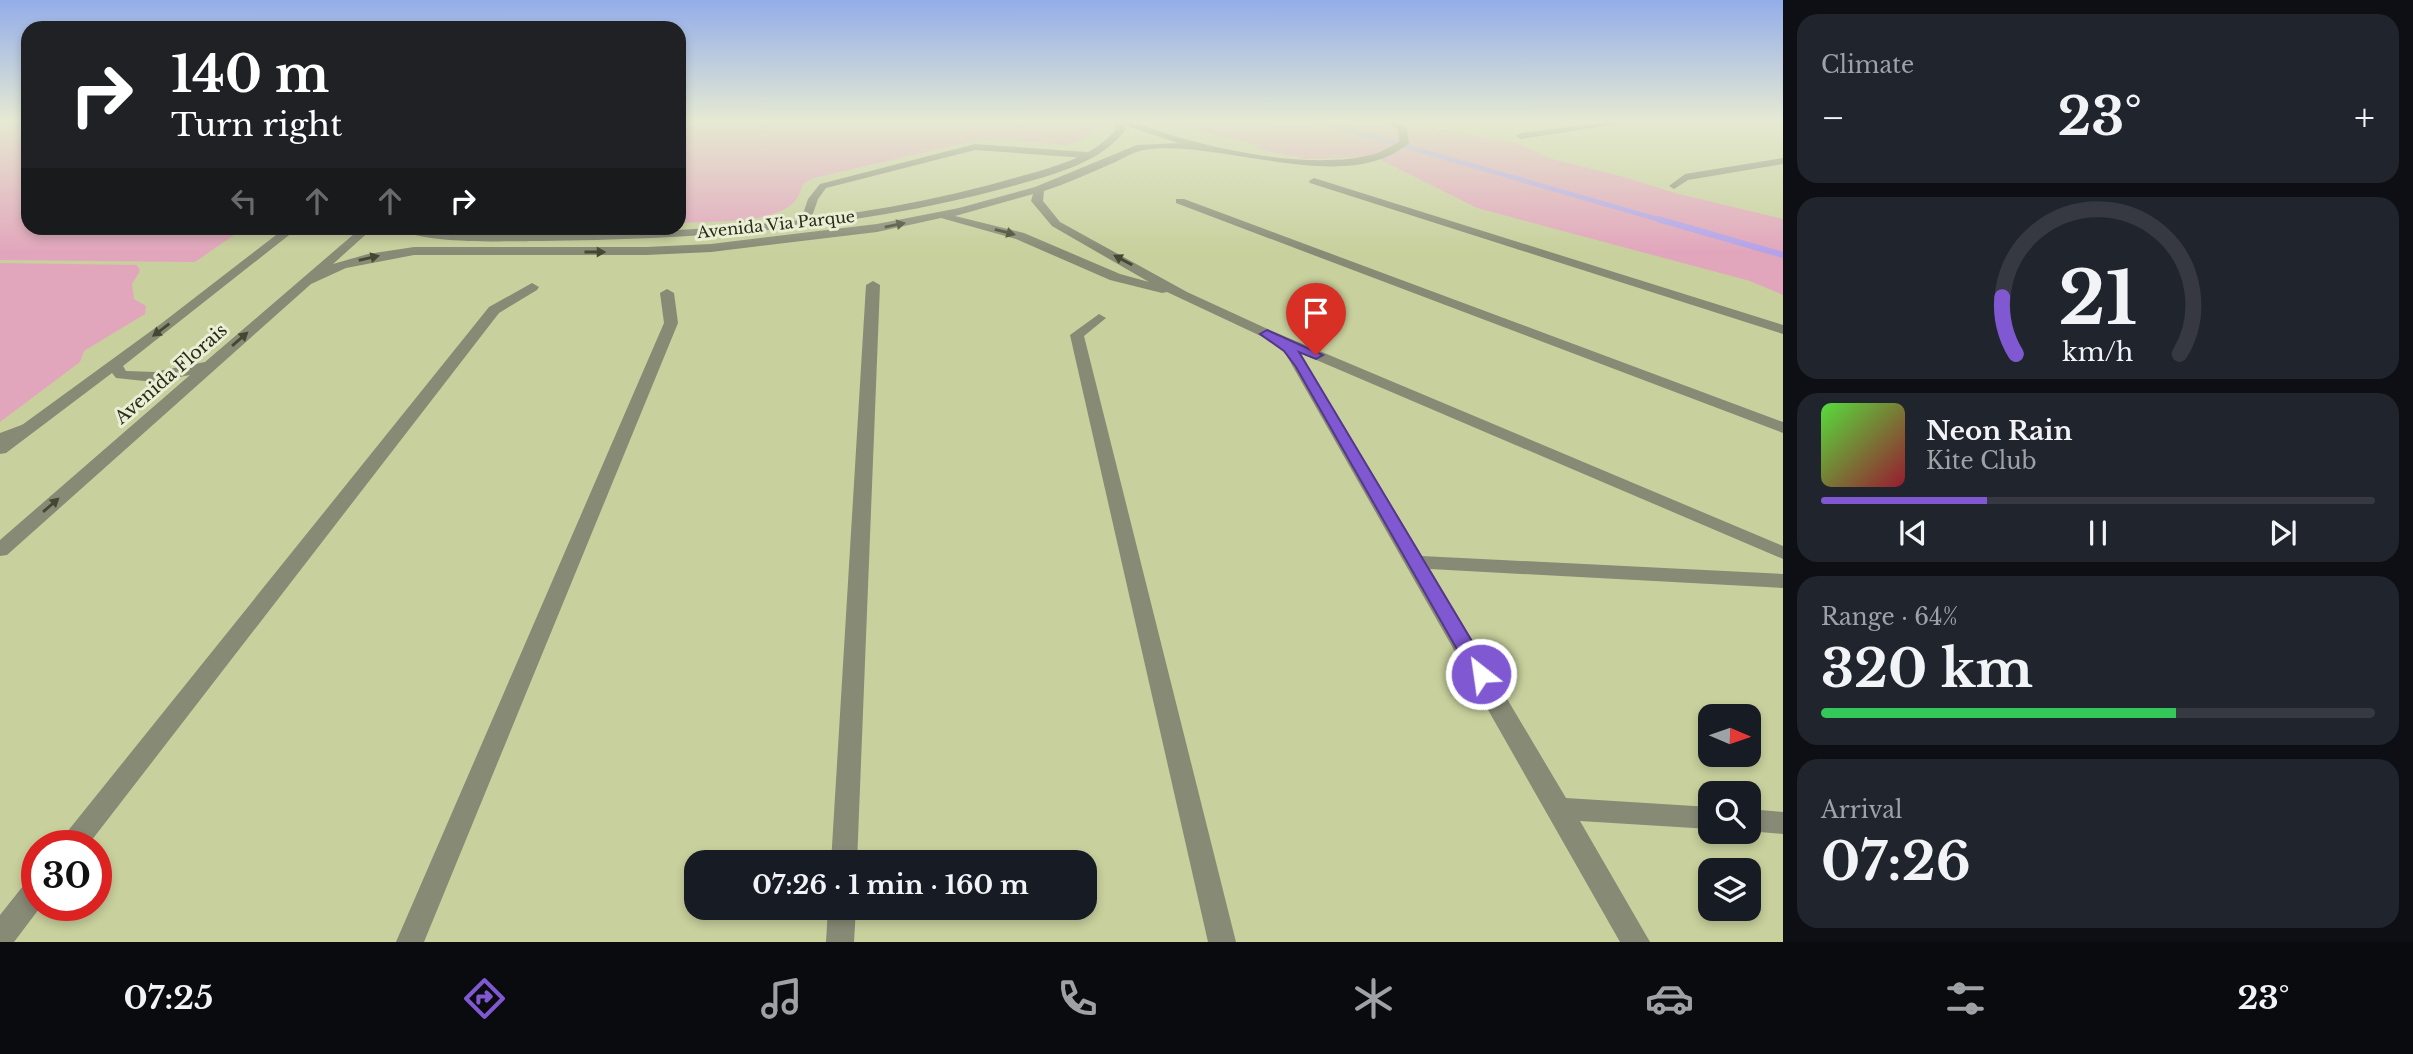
<!DOCTYPE html>
<html lang="en">
<head>
<meta charset="utf-8">
<style>
	body { margin:0; font-family:"Libre Baskerville",serif; background:#20242c; color:#f1f3f6; height:100vh; display:flex; flex-direction:column; font-size:26px; white-space:nowrap }
	* { box-sizing:border-box; margin:0 }
	p { font-size:23px; color:#9ea1a6 }
	.icon { flex:none; width:38px; height:38px; fill:none; stroke:currentColor; stroke-width:2; stroke-linecap:round; stroke-linejoin:round }
	.map { position:relative; flex:1; overflow:hidden }
	.sheet { display:flex; flex-direction:column; gap:14px; padding:14px; background:#0d0f14; width:630px }
	.sheet>* { flex:none }
	.top-card { position:absolute; left:21px; top:21px; width:665px; height:214px; border-radius:21px; box-shadow:0 4px 10px #0003; background:#202124; color:#fff; overflow:hidden }
	.needle { width:46px; rotate:92deg }
	.tools { position:absolute; left:1698px; top:704px; display:grid; gap:14px }
	.tools a { display:grid; place-items:center; width:63px; height:63px; border-radius:14px; background:#171b24; box-shadow:0 4px 10px #0003; font-size:35px }
	.speed { position:absolute; left:21px; top:830px; display:flex; gap:14px; font-size:35px; font-weight:700; text-align:center }
	.speed>* { display:grid; place-content:center; width:91px; height:91px; border-radius:50%; background:#171b24; box-shadow:0 4px 10px #0003; line-height:1 }
	.speed .limit { border:10px solid #d22; background:#fff; color:#111 }
	.pin { position:absolute; display:grid; place-items:center; width:60px; height:60px; color:#fff; margin:-72px -30px; border-radius:50% 50% 50% 0; rotate:-45deg; box-shadow:0 0 7px #0007 }
	.pin .icon { rotate:45deg }
	.me { position:absolute; width:77px; margin:-38px; rotate:330deg; stroke-linejoin:round; filter:drop-shadow(0 0 5px #0008) }
	.turn { display:flex; align-items:center; gap:24px; height:147px; padding:0 35px; font-size:32px }
	.turn .icon { width:91px; height:91px; stroke-width:2.5 }
	.turn b { display:block; font-size:49px; line-height:60px }
	.lanes { display:flex; align-items:center; height:66px; padding:0 35px; background:#0003; justify-content:center; gap:35px; direction:ltr }
	.lanes .off { opacity:.35 }
	.big { font-size:52px; font-weight:700; line-height:1.1 }
	.sheet .card { flex:1; display:flex; flex-direction:column; justify-content:center; gap:10px; min-width:0; padding:0 24px; border-radius:21px; background:#20242c }
	.sheet .dial { align-items:center; gap:0 }
	.dial svg { height:182px; overflow:visible; fill:none; stroke:#363941; stroke-width:7; stroke-linecap:round; text-anchor:middle }
	.dial text { fill:#f1f3f6; stroke:none }
	.song { display:flex; align-items:center; gap:21px }
	.cover { width:84px; height:84px; border-radius:10px; background:linear-gradient(135deg,hsl(110 70% 55%),hsl(350 70% 35%)) }
	.played { height:7px; border-radius:4px; background:linear-gradient(90deg,#7f58d2 30%,#363941 30%) }
	.keys { display:flex; justify-content:space-around; direction:ltr }
	.heat { display:flex; justify-content:space-between; align-items:center; font-size:38px; direction:ltr }
	.charge { height:10px; border-radius:5px; background:linear-gradient(90deg,#34c759 64%,#363941 0) }
	.trip { position:absolute; left:684px; top:850px; width:413px; height:70px; border-radius:21px; background:#171b24; box-shadow:0 4px 10px #0003; font-weight:700; line-height:70px; text-align:center }
	.tabs { display:flex; height:112px; justify-content:space-around; align-items:center; background:#090b0e; color:#9ea1a6 }
	.tabs .icon { width:49px; height:49px }
	.tabs .current { color:#7f58d2 }
	.tabs b { font-size:32px; color:#f1f3f6 }
	main { display:flex; flex:1; min-height:0 }
	.map>svg:first-child { display:block }
</style>
</head>
<body>
<main>
<div class="map">
<svg width="1783" height="942" viewBox="0 0 1783 942">
	<rect width="100%" height="100%" fill="#c8d09d"/>
	<path fill="#e2a6bc" d="M0,121H28V228H244L195,262L0,260Z
		M679,121H1100L1102,122V127L1077,142L1064,145L1001,139L978,140L814,178L804,183C800,191 798,200 790,206C764,224 710,221 679,223Z
		M1151,121H1394L1516,143L1552,159L1624,177L1675,193L1783,219V295L1750,281L1477,208L1375,157L1306,159L1256,149L1260,146L1163,121L1158,123Z
		M0,263L137,265L140,271L132,284L134,299L146,306L145,314L84,351L80,362L0,422Z"/>
	<g fill="none" stroke-linecap="round" stroke-linejoin="round">
		<path stroke="#b3a2ea" stroke-width="4.5" d="M1318,121L1664,221"/>
		<path stroke="#b3a2ea" stroke-width="6" d="M1658,219L1783,255"/>
		<path fill="#878a75" fill-rule="evenodd" d="M975,144L1086,152L1091,155L1086,158L975,150L826,188L818,199L808,228L799,226L808,199L820,184Z
			M27,423L32,424L34,427L32,430L0,443V433Z"/>
		<path fill="#878a75" fill-rule="evenodd" d="M1114,121C1137,121 1159,132 1181,138C1238,154 1318,169 1375,154C1383,151 1391,146 1399,142L1398,130L1388,121H1398L1407,130L1409,143C1346,198 1217,137 1143,150C1133,152 1122,159 1113,163C1090,173 1068,183 1044,191L1043,201L1060,222L1187,292L1272,331L1783,546V559L1300,353L1422,556L1783,574V588L1430,569L1566,798L1710,807V829L1580,821L1650,942H1620L1284,351L1276,343L1167,292L1162,293L1110,280L1016,239L941,218L877,232L711,252L646,255H414L346,268L311,284L7,555L0,556V540L190,375L154,382L116,378L112,373L6,453L0,454V441L162,323L285,228H298L123,366L126,371L154,372L205,362L361,228H373L333,264L368,254L414,247H646L711,244L877,224L959,208L1035,187L1137,145L1178,143L1124,125L1126,129C1101,164 1048,176 1009,187C855,229 699,239 540,241C510,241 421,245 399,228C415,226 430,230 446,232C466,233 485,234 504,234C677,234 851,226 1018,177C1050,168 1095,157 1116,129ZM1033,194L1031,201L1052,226L1149,282L1120,274L1024,233L955,216Z
			M1615,121H1638L1521,139L1516,136L1521,133Z
			M1783,158V164L1688,180L1674,189L1669,186L1685,174Z
			M1314,178L1783,325V334L1310,183L1309,181Z
			M1176,199H1184L1783,422V433L1176,203Z
			M873,281L880,285L857,863H831L866,285Z
			M532,283L539,287L537,290L499,313L88,845H59L63,837L489,307Z
			M667,289L674,293L678,323L424,942H396L664,323L660,293Z
			M1099,314L1106,318L1084,336L1236,942H1208L1070,335Z
			M1748,809L1783,812V834L1748,831Z
			M37,877V905H42L14,942H0V915L27,881Z
			M828,908H856L854,942H826Z"/>
	</g>
	<defs><path id="oneway-solid" d="M-6-.8H1V-3.2L6.5 0L1 3.2V.8H-6Z" transform="scale(1.75)"/></defs>
	<g fill="#444833">
		<use href="#oneway-solid" transform="translate(895 225) rotate(-12)"/>
		<use href="#oneway-solid" transform="translate(1005 232) rotate(15)"/>
		<use href="#oneway-solid" transform="translate(595 252)"/>
		<use href="#oneway-solid" transform="translate(369 258) rotate(-13)"/>
		<use href="#oneway-solid" transform="translate(1123 260) rotate(-152)"/>
		<use href="#oneway-solid" transform="translate(161 330) rotate(143)"/>
		<use href="#oneway-solid" transform="translate(240 339) rotate(-41)"/>
		<use href="#oneway-solid" transform="translate(51 505) rotate(-41)"/>
	</g>
	<linearGradient id="sky" x2="0" y2="1"><stop stop-color="#93ade9"/><stop offset="0.48" stop-color="#e6ead3"/><stop offset="1" stop-color="#e6ead3" stop-opacity="0"/></linearGradient>
	<rect width="1783" height="252" fill="url(#sky)"/>
	<path fill="#7f58d2" stroke="#533988" stroke-width="2" d="M1267,330L1323,355L1316,359L1299,352L1488,668L1491,674L1488,679L1481,682L1474,679L1296,367L1284,351L1260,334Z"/>
	<g text-anchor="middle" dominant-baseline="central" stroke-width="6" stroke-linejoin="round" paint-order="stroke">
		<g font-size="16" fill="#282b17" stroke="#e9eed4">
			<text transform="translate(776 224) rotate(-6)">Avenida Via Parque</text>
		</g>
		<g font-size="18" fill="#282b17" stroke="#e9eed4">
			<text transform="translate(171 374) rotate(-41)">Avenida Florais</text>
		</g>
	</g>
</svg>
<div class="tools">
<a><svg class="needle" viewBox="-14 -14 28 28"><path d="M0-13l5 13h-10z" fill="#e53935"/><path d="M0 13l5-13h-10z" fill="#9ea1a6"/></svg></a>
<a><svg class="icon" aria-label="search" viewBox="0 0 24 24"><circle cx="10" cy="10" r="6"/><path d="M15 15l6 6"/></svg></a>
<a><svg class="icon" aria-label="layers" viewBox="0 0 24 24"><path d="M12 4l9 5-9 5-9-5zM3 14l9 5 9-5"/></svg></a>
</div>
<div class="speed"><div class="limit">30</div></div>
<div class="pin" style="left:1316px;top:355px;background:#d93025"><svg class="icon" aria-label="arrive" viewBox="0 0 24 24"><path d="M6 21V4h12l-3 4 3 4H6"/></svg></div>
<svg class="me" style="left:1481px;top:674px" viewBox="-20 -20 40 40"><circle r="17" fill="#7f58d2" stroke="#fff" stroke-width="3"/><path d="M0-11L8 9 0 5-8 9z" fill="#fff"/></svg>
<div class="trip">07:26 · 1 min · 160 m</div>
<div class="top-card">
<div class="turn"><svg class="icon" aria-label="right" viewBox="0 0 24 24"><path d="M7 20v-9h11M14 6l5 5-5 5"/></svg><div><b>140 m</b>Turn right</div></div>
<div class="lanes"><svg class="icon off" aria-label="left" viewBox="0 0 24 24"><path d="M17 20v-9H6M10 6l-5 5 5 5"/></svg><svg class="icon off" aria-label="ahead" viewBox="0 0 24 24"><path d="M12 20V5M6 11l6-6 6 6"/></svg><svg class="icon off" aria-label="ahead" viewBox="0 0 24 24"><path d="M12 20V5M6 11l6-6 6 6"/></svg><svg class="icon" aria-label="right" viewBox="0 0 24 24"><path d="M7 20v-9h11M14 6l5 5-5 5"/></svg></div>
</div>
</div>
<section class="sheet">
<div class="card"><p>Climate</p>
<div class="heat"><a>−</a><b class="big">23°</b><a>+</a></div>
</div>
<div class="card dial"><svg viewBox="0 0 100 80">
<path d="M14 69A42 42 0 1 1 86 69"/>
<path d="M14 69A42 42 0 0 1 8 44" stroke="#7f58d2"/>
<text x="50" y="56" font-size="32" font-weight="700">21</text>
<text x="50" y="72" font-size="11">km/h</text>
</svg></div>
<div class="card">
<div class="song"><i class="cover"></i><div><b>Neon Rain</b><p>Kite Club</p></div></div>
<div class="played"></div>
<div class="keys"><svg class="icon" aria-label="previous" viewBox="0 0 24 24"><path d="M18 5L8 12l10 7zM5 5v14"/></svg><svg class="icon" aria-label="pause" viewBox="0 0 24 24"><path d="M8 5v14M16 5v14"/></svg><svg class="icon" aria-label="next" viewBox="0 0 24 24"><path d="M6 5l10 7-10 7zM19 5v14"/></svg></div>
</div>
<div class="card"><p>Range · 64%</p><b class="big">320 km</b><div class="charge"></div></div>
<div class="card"><p>Arrival</p><b class="big">07:26</b></div>
</section>
</main>
<nav class="tabs">
<b>07:25</b>
<svg class="icon current" aria-label="directions" viewBox="0 0 24 24"><path d="M12 3l9 9-9 9-9-9zM9 14v-3h6M13 9l2 2-2 2"/></svg>
<svg class="icon" aria-label="music" viewBox="0 0 24 24"><path d="M9 18V5l10-2v13"/><circle cx="6" cy="18" r="3"/><circle cx="16" cy="16" r="3"/></svg>
<svg class="icon" aria-label="phone" viewBox="0 0 24 24"><path d="M5 4h4l2 5-3 2q2 4 5 5l2-3 5 2v4C11 20 4 13 5 4z"/></svg>
<svg class="icon" aria-label="climate" viewBox="0 0 24 24"><path d="M12 3v18M4 7l16 10M4 17L20 7"/></svg>
<svg class="icon" aria-label="car" viewBox="0 0 24 24"><path d="M5 17H2v-5l4-1 3-4h7l3 4 3 1v5h-3M9 17h6M6 11h13"/><circle cx="7" cy="17" r="2"/><circle cx="17" cy="17" r="2"/></svg>
<svg class="icon" aria-label="filters" viewBox="0 0 24 24"><path d="M4 7h16M4 17h16"/><circle cx="9" cy="7" r="2"/><circle cx="15" cy="17" r="2"/></svg>
<b>23°</b>
</nav>
</body>
</html>
